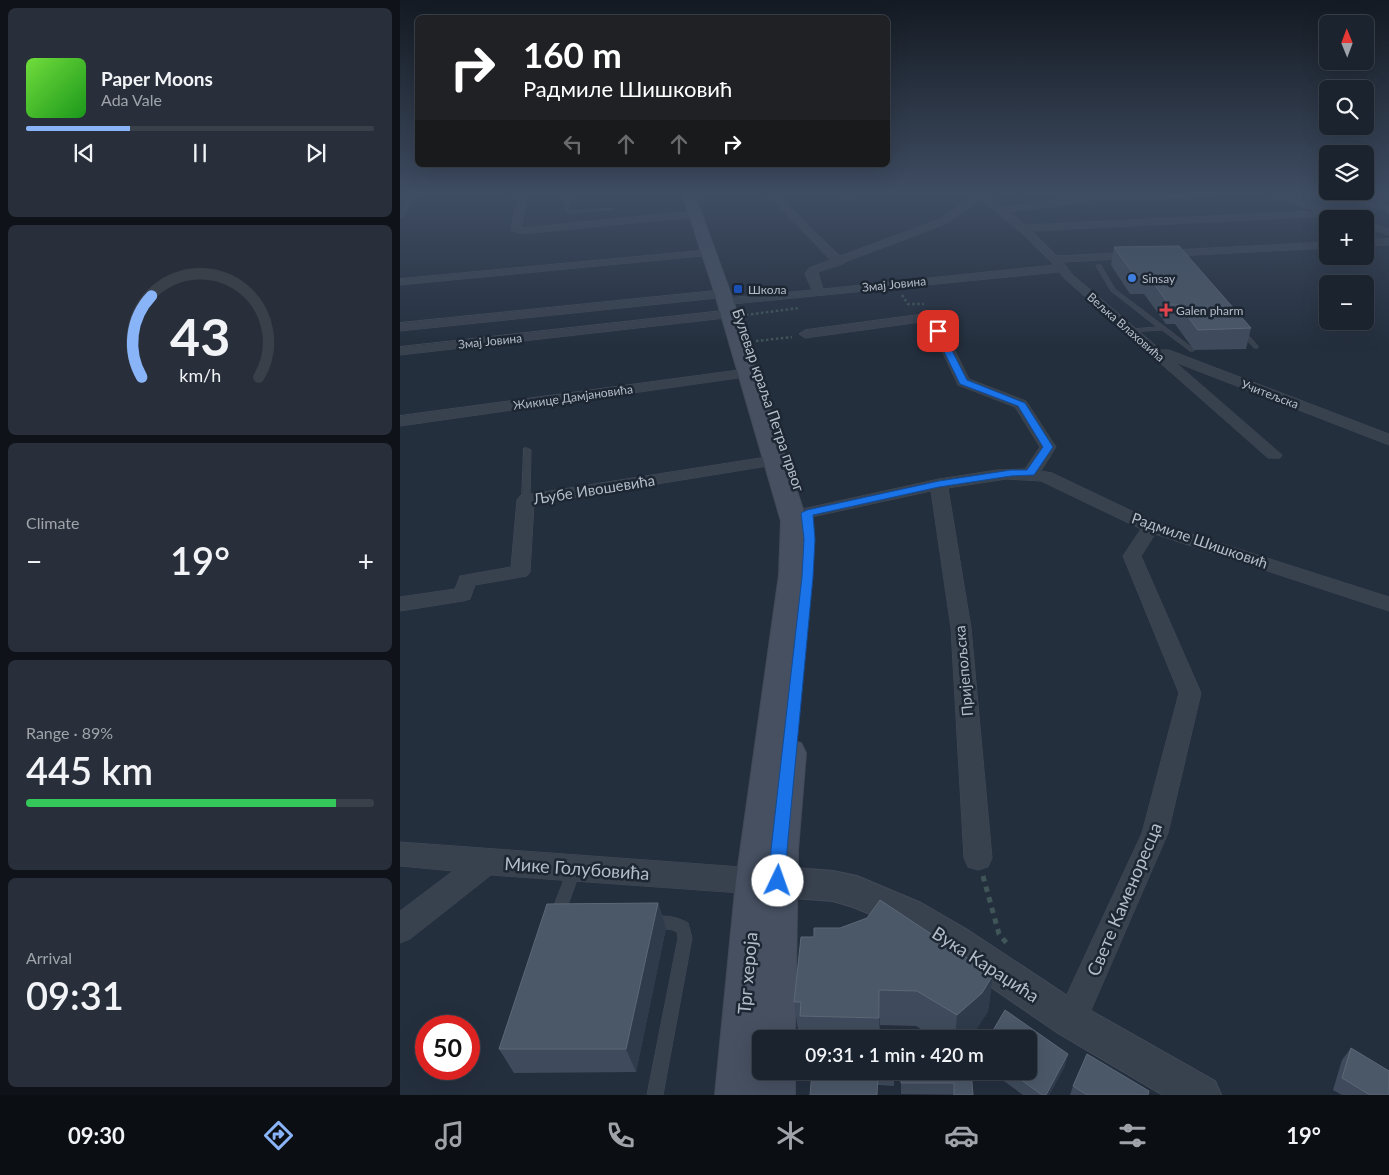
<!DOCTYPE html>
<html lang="en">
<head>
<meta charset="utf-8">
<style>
	body { margin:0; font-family:Lato,sans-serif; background:#282f3a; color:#f1f3f6; height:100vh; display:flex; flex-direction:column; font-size:19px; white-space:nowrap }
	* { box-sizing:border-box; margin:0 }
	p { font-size:16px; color:#a0a4aa }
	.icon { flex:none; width:28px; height:28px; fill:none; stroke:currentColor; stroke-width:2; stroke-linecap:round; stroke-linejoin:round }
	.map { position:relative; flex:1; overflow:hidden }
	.sheet { display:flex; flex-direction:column; gap:8px; padding:8px; background:#0f1319; width:400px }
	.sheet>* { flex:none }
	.top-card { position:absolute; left:15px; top:15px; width:475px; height:152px; border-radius:8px; box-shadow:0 5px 20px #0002,0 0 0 1px #39404a; background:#202124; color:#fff; overflow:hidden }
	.needle { width:32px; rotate:359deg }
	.buttons { position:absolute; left:919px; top:15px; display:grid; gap:10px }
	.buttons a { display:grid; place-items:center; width:55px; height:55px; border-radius:8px; background:#1b232e; box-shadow:0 5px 20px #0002,0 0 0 1px #39404a; font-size:25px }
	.speed { position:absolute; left:15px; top:1015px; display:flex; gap:10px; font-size:25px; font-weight:700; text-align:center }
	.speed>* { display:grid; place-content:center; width:65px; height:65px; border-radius:50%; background:#1b232e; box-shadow:0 5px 20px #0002,0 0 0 1px #39404a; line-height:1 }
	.speed .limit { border:8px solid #d22; background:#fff; color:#111 }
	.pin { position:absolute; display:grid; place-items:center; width:42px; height:42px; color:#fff; margin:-21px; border-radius:10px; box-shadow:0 2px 8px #0006 }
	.me { position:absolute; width:55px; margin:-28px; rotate:3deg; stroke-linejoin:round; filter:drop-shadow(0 0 4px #0008) }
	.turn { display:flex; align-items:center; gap:18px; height:105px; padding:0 25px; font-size:22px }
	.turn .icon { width:65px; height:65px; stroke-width:2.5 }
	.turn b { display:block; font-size:35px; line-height:42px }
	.lanes { display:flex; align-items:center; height:48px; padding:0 25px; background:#0003; justify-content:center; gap:25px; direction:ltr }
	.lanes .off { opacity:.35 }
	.big { font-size:38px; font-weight:600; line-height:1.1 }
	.sheet .tile { flex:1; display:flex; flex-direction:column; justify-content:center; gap:8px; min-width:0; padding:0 18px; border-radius:8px; background:#282f3a }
	.sheet .dial { align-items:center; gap:0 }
	.dial svg { height:130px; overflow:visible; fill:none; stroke:#39404a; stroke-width:7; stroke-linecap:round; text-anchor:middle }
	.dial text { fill:#f1f3f6; stroke:none }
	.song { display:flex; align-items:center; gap:15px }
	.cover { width:60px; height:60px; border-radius:8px; background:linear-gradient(135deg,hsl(100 70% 55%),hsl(120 70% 35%)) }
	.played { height:5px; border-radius:2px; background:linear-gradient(90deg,#8ab4f8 30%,#39404a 30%) }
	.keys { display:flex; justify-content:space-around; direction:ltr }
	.heat { display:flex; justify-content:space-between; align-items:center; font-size:28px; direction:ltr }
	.charge { height:8px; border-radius:4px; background:linear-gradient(90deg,#34c759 89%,#39404a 0) }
	.trip { position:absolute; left:352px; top:1030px; width:285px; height:50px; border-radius:8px; background:#1b232e; box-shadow:0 5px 20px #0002,0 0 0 1px #39404a; font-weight:600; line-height:50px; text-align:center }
	.dock { display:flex; height:80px; justify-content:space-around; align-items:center; background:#0b0e12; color:#a0a4aa }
	.dock .icon { width:35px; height:35px }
	.dock .on { color:#8ab4f8 }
	.dock b { font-size:22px; color:#f1f3f6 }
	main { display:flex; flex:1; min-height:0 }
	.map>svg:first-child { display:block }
</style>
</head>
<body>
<main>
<section class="sheet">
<div class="tile">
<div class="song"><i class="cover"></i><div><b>Paper Moons</b><p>Ada Vale</p></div></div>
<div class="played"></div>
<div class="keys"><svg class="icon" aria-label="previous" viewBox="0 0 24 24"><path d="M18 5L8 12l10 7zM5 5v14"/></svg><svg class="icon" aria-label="pause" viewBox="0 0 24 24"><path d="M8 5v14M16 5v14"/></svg><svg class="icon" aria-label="next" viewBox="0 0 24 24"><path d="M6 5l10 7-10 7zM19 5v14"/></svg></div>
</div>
<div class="tile dial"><svg viewBox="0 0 100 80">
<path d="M14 69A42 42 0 1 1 86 69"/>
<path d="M14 69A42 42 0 0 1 20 19" stroke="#8ab4f8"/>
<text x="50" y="56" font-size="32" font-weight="700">43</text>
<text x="50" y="72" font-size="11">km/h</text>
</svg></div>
<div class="tile"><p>Climate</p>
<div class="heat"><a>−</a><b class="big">19°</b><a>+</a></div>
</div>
<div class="tile"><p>Range · 89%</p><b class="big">445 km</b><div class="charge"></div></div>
<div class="tile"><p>Arrival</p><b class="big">09:31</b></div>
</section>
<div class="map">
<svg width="989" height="1095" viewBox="0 0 989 1095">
	<rect width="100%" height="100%" fill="#242f3e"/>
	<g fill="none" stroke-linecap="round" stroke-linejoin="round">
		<g stroke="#414a57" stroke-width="1">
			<path id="service" d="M166,193H170L169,210L171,211L212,208L214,209L212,210L168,213L165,210Z
				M697,265H701L715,289L794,349V351H790L762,330L729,332L728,331L731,329L757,327L711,291L696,266Z
				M839,329H843L858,346V348H854L839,331Z
				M124,448H127L131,450L130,500L126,502L122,500Z
				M174,865L179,867L180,871L168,905L171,915L169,919L164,921L159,919L154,905L169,867Z
				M254,916C268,916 275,916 288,923L292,938L263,1095H247L278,938L277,932C269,927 258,930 249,927L247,922L249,917Z"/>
		</g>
		<g stroke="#414a57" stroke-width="1">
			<path id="minor" d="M10,193H19L3,217L0,218V207Z
				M119,193H128L121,228L295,211L300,214L295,217L121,234L111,230Z
				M366,193H375L440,256L540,219L575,195L574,193H588L587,195L603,207L704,194L819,193L814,196L704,200L609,212L625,225L915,211L872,195L871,193H883L950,217L952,219H937L929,216L632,231L657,256L928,242V248L663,262L673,275L761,350H769L989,434V445L775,362L882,455L880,458H868L665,279L659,272L322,305L320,302L326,298L412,290L405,274L409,268L430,260ZM581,199L623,234L654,265L423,289L418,272L443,264L445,262L548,223Z
				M442,193H451L456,198L451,201L448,200Z
				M929,193H943L989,206V212Z
				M965,221L989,229V235L965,227Z
				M989,239V245L965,246V240Z
				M308,250L312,251L313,253L312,255L0,285V279Z
				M323,290L329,294L327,297L0,331V323Z
				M330,310L336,314L334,317L0,355V347Z
				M532,313L538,317L569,379L626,401L628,404L656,447L641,471L652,473L757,523L989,597V611L755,534L741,556L801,693L768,833L682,1031L671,1036L660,1031L655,1020L742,833L779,693L723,556L741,529L641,481L606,479L548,488L571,628L592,858L588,867L578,870L568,867L564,858L551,628L531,491L407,518L401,517L398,513L401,509L407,508L539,479L597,470L625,469L640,447L615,407L558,385L528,321L405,338L399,334L405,330Z
				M347,369L352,370L354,373L352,376L0,426V416Z
				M374,456L380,458L382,461L380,464L134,504L130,572L127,576L75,585L70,599L63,601L0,611V597L55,589L60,576L111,567L117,500L120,496Z
				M0,842L355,868L365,872L369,881L365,890L355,894L91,875L10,939L0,943V911L53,871L0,866Z"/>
		</g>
		<g stroke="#414a57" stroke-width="2">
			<path id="tertiary" d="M368,866L433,871L457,876L521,903L566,929L684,1007L815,1081L821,1095H763L658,1033L542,953L497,925L453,907L433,901L368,896L356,892L351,881L356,870Z"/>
		</g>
		<g stroke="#414a57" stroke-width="2">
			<path id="secondary" d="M282,193H294L331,294L407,521V575L389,740L401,743L406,753L398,850L395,1039H361V1071H395V1095H315L336,881L379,575L381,521L315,294Z"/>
		</g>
		<path stroke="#3f5557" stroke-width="2.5" stroke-dasharray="2.5 2.5" stroke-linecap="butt" d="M502,295L508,304H524
			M346,315L399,308
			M356,341L392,337"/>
		<path stroke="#3f5557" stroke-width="5" stroke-dasharray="5.5 5.5" stroke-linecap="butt" d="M583,876L599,934L609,946"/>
		<use href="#service" fill="#38414e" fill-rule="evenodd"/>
		<use href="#minor" fill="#38414e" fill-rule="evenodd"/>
		<use href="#tertiary" fill="#38414e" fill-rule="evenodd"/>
		<use href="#secondary" fill="#465061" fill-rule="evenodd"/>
	</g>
	<path fill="#3f4b5c" d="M714,247L851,328L846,349L794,350L775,324H766L744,294H730L711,265Z
		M258,903L266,928L236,1072L114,1073L99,1049Z
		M401,937L593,975L588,1011L577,1028L566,1039H537L516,1026L480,1025V1039H403V1037H399L394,1002Z
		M951,1048L989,1095H942L933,1090L942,1060Z
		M665,1066L649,1095H623L590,1071H629Z
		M412,1071H494V1086L478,1085Z
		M501,1071H571L573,1095L501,1094Z
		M673,1086L748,1095H670Z"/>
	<path fill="#2f3b4b" d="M258,903L266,928L236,1072L226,1049Z
		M593,975L588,1011L577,1028L566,1039H555L557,1015Z
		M479,990L480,1025V1039L479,1018Z
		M668,1054L665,1066L649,1095H646Z"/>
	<path fill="#4b5868" stroke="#5c6777" d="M779,246L851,328L798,330L779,305H769L748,275H734L714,247Z
		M480,900L593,975L582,993L557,1015L517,991L479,990V1018L400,1016L401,1002H394L401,937H414V928H440L467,918Z
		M258,903L226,1049H99L147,904Z
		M605,1010L668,1054L646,1095H642L609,1071H629V1039H588Z
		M951,1048L989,1071V1095H970L942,1078Z
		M687,1054L749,1091L748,1095H687L673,1086Z
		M412,1071H494V1074H478L477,1095H410Z
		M501,1071H571L573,1095H554V1083H501Z"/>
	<linearGradient id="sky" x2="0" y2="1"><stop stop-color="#141a22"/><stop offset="0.56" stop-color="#3f4d63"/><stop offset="1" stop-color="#3f4d63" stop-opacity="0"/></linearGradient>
	<rect width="989" height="346" fill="url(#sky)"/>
	<path fill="#1a73e8" stroke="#114b97" d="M535,329L542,331L567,380L625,403L653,447L634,475L611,476L539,487L413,515L415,539L413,577L387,850L386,881L383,887L378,889L372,887L369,881L371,850L402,577L404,539L401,513L407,510L539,481L611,470H627L643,447L618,406L560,384L534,331Z"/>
	<circle fill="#3f7fe0" stroke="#1d2633" stroke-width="2" cx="732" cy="278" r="5"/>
	<rect fill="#1a4fb4" stroke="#1d2633" stroke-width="2" x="333" y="284" width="10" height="10" rx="2.5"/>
	<path fill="#e0444e" stroke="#1d2633" stroke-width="2" d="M763.5 302.5h5v5h5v5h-5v5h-5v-5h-5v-5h5z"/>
	<g text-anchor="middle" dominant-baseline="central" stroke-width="5" stroke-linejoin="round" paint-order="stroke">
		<g font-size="12" fill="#b4bcc9" stroke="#1d2633" text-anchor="start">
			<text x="742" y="278">Sinsay</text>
			<text x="348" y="289">Школа</text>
			<text x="776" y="310">Galen pharm</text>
		</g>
		<g font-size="12" fill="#b4bcc9" stroke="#1d2633">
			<text transform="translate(494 284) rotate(-6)">Змај Јовина</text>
			<text transform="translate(726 327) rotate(41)">Вељка Влаховића</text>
			<text transform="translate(90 341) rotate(-6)">Змај Јовина</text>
			<text transform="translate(870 394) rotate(21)">Учитељска</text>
			<text transform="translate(173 397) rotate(-8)">Жикице Дамјановића</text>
		</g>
		<g font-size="15" fill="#b4bcc9" stroke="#1d2633">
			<text transform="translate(369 400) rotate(71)">Булевар краља Петра првог</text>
			<text transform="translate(194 489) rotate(-9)">Љубе Ивошевића</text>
			<text transform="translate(800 540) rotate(19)">Радмиле Шишковић</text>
			<text transform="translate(563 671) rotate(-95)">Пријепољска</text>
		</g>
		<g font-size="18" fill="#b4bcc9" stroke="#1d2633">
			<text transform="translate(177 868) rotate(4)">Мике Голубовића</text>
			<text transform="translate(724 899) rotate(-67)">Свете Каменоресца</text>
			<text transform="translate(586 964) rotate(33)">Вука Караџића</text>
			<text transform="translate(347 973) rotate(-85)">Трг хероја</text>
		</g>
	</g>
</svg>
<div class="buttons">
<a><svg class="needle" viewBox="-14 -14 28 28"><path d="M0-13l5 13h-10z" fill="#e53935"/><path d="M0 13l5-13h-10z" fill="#a0a4aa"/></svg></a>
<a><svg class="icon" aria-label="search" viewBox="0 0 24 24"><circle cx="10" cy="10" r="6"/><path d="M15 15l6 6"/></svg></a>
<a><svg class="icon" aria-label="layers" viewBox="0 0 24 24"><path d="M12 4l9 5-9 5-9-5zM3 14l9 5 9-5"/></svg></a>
<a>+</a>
<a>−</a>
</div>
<div class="speed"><div class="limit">50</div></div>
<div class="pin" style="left:538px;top:331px;background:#d93025"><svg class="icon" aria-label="arrive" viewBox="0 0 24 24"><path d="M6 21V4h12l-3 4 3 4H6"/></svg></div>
<svg class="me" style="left:378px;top:881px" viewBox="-20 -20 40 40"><circle r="19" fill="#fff"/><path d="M0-13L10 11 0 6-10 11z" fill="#1a73e8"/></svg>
<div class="trip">09:31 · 1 min · 420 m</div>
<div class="top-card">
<div class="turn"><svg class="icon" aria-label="right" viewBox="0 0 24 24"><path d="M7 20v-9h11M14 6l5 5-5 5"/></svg><div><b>160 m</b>Радмиле Шишковић</div></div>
<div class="lanes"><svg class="icon off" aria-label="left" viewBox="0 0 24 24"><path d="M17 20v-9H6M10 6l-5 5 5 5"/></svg><svg class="icon off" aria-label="ahead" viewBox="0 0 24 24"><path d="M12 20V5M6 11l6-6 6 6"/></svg><svg class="icon off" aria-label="ahead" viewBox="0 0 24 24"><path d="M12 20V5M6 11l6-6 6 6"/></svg><svg class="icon" aria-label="right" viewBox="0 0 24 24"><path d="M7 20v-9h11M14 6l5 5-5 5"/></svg></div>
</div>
</div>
</main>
<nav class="dock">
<b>09:30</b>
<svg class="icon on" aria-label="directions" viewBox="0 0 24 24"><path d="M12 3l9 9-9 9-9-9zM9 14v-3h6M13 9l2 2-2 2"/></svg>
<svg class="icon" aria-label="music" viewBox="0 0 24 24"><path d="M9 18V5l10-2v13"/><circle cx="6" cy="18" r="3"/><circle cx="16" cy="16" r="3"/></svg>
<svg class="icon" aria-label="phone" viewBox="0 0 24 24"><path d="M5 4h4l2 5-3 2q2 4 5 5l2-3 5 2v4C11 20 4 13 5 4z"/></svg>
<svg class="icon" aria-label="climate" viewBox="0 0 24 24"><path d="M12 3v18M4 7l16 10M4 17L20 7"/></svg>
<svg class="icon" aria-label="car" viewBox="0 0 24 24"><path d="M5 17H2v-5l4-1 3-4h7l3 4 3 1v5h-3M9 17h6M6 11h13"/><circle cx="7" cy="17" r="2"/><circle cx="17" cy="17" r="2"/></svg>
<svg class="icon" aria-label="filters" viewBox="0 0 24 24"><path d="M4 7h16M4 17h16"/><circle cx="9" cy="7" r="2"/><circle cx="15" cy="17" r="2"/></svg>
<b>19°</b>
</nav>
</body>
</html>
